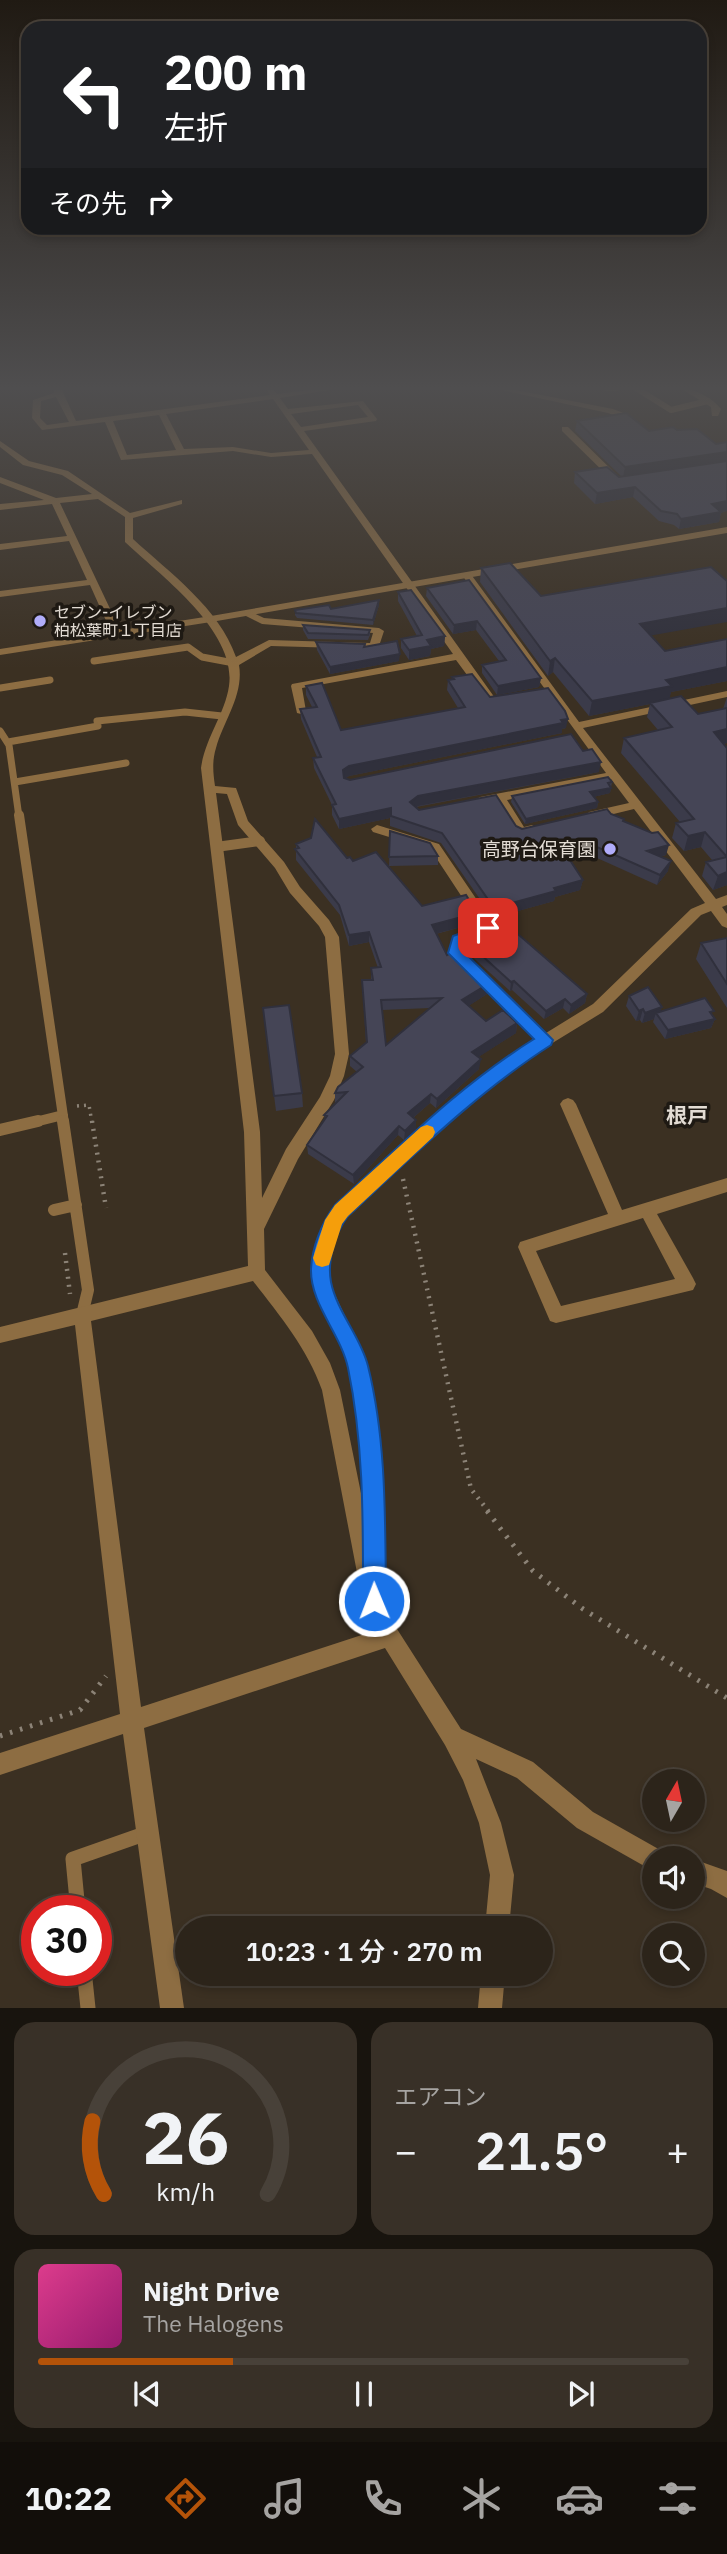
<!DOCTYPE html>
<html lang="ja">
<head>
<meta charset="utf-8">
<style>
	body { margin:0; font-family:"IBM Plex Sans","Noto Sans JP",sans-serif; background:#383027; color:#f1f3f6; height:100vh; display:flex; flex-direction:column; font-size:26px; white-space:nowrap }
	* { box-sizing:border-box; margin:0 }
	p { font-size:23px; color:#a6a4a2 }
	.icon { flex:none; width:38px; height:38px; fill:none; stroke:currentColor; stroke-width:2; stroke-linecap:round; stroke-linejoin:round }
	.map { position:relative; height:2008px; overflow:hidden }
	.details { display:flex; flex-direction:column; gap:14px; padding:14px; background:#18140e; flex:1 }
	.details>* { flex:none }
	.hud { position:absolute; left:21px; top:21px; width:686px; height:214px; border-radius:21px; box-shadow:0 4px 10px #0003,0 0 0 2px #484139; background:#202124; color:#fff; overflow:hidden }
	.needle { width:46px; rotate:9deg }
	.buttons { position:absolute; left:642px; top:1769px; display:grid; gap:14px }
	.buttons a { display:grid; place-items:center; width:63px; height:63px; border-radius:50%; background:#2c241a; box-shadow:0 4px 10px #0003,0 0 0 2px #484139; font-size:35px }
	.speed { position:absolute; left:21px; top:1895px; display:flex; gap:14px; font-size:35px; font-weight:700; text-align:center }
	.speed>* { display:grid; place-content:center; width:91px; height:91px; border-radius:50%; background:#2c241a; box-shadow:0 4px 10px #0003,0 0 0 2px #484139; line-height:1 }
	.speed .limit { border:10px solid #d22; background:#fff; color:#111 }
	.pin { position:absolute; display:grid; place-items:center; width:60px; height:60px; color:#fff; margin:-30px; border-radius:14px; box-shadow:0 4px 10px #0006 }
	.me { position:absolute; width:77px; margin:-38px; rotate:359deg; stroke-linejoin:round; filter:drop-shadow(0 0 5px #0008) }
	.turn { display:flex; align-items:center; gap:24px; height:147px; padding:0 28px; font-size:32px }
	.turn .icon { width:91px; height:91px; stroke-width:2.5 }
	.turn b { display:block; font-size:49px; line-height:60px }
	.then { display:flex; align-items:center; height:66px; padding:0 28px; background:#0003; gap:14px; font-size:26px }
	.big { font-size:52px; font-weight:600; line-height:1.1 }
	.details .widget { flex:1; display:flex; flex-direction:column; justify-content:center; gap:10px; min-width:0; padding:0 24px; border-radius:21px; background:#383027 }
	.details .dial { align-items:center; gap:0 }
	.dial svg { height:182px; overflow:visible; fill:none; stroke:#484139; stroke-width:7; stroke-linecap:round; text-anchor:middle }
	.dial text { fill:#f1f3f6; stroke:none }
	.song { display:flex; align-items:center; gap:21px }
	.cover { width:84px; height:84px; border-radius:10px; background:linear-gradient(135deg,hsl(330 70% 55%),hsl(320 70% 35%)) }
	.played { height:7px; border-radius:4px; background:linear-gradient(90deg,#b45309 30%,#484139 30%) }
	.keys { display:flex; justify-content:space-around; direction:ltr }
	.heat { display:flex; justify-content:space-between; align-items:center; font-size:38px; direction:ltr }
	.details .tiles { flex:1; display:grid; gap:14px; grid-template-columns:1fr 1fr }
	.widget:last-child { grid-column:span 2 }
	.trip { position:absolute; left:175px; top:1916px; width:378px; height:70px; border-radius:35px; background:#2c241a; box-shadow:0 4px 10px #0003,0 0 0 2px #484139; font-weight:600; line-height:70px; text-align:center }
	.tabs { display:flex; height:112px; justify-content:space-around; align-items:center; background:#120e0a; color:#a6a4a2 }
	.tabs .icon { width:49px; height:49px }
	.tabs .selected { color:#b45309 }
	.tabs b { font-size:32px; color:#f1f3f6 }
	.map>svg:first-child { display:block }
</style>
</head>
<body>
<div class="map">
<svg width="727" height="2008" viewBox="0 0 727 2008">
	<rect width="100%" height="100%" fill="#3b3022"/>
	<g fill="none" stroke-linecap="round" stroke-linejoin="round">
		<path stroke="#8c8377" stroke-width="3.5" stroke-dasharray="2 5" stroke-linecap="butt" d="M77,1106L89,1105L92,1123"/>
		<path stroke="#8c8377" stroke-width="4.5" stroke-dasharray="2 6" stroke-linecap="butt" d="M92,1121L106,1208
			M403,1179L471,1489L489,1512
			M65,1253L70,1294"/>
		<path stroke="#8c8377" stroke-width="5" stroke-dasharray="2.5 8" stroke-linecap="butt" d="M487,1511L533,1571L583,1609L727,1698
			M0,1736L80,1710L106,1676"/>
		<path stroke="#8d6d42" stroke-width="6" d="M606,388H616
			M636,388L671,410L708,401"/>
		<path stroke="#8d6d42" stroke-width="7" d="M94,661L188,647L202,657L234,663
			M0,688L50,680
			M0,731L9,745L19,817
			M8,742L98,726L97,721L185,712L222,716
			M15,782L126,763"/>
		<path stroke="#8d6d42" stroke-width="10" d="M19,815L64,1123
			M216,847L260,841
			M31,1123L63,1115"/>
		<path stroke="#8d6d42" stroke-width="12" d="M63,1121L88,1290L82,1315
			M0,1130L38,1121
			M54,1210L76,1205"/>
		<path stroke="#8d6d42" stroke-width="15" d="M78,1911L73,1859L147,1833
			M84,1970L88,2008"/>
		<path fill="#8d6d42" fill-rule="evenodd" d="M54,388H61L76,421L270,395L266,388H272L277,394L325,388H342L280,398L288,409L363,401L377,419L376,421L304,431L495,698V702H487L456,660L302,688L306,711L301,714L297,713L291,686L292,684L453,654L312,454L271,457L233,451L121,460L105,422L42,430L32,418L33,400L54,393ZM56,397L69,422L47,425L40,418L41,401ZM273,399L309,450L271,453L233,447L184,449L166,414ZM358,405L368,417L301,427L291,414ZM159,415L176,450L127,455L113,421Z
			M492,388H505L613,409L629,415L639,425L632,427L623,419L608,413Z
			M680,388C693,388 713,398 721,409L718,416H712L711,407Z
			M562,427H568L619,477V481H613L562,431Z
			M0,441L29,461L68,471L130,513L182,500V504L133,518V539C170,573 219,608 236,657L269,640L370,643L373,633L262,624L244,615L242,613L247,610L264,618L379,628L384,631L379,646L374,649L271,646L239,665C244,695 224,720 216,748C212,761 213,772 215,786L236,788L248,821L284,862L300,887L329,920L339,937L349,1054L344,1076L334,1100L298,1159L264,1229L265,1270L312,1331L330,1363L340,1390L364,1508L363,1470L349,1364L313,1284V1267L318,1241L328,1215L336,1206L462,1091L535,1039L449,953L453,937L481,926L431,850L373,832L371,829L377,825L439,844L496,928L494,931L464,943L463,952L546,1033L593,1004L691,909L705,903L634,809L593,819L589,818L587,815L589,812L629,803L611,779L507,800L524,827L532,825L538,829L536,832L521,836L517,835L496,802L476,804L474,801L480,797L606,773L462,575L470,573L579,722L727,691V697L583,728L716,899L727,895V905L722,907L727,914V928L722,926L711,911L701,915L603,1012L528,1058L472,1099L341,1224L334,1241L329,1267L330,1284L367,1363L383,1470L385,1601L397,1629L461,1729L533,1762L593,1812L662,1851L665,1858H654V1870L646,1867L577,1828L517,1778L476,1759L501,1823L514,1875L509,1928H485L490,1875L479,1823L463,1780L445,1745L385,1648L144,1728L184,2008H160L123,1734L0,1775V1753L120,1714L75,1325L0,1343V1327L248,1266L244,1132L201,768C205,738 225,714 229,686C237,631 161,576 125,542V517L98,499L60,503L122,634L121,636L112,634L90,585L0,597V591L87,580L69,541L0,550V544L67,536L52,504L0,510V504L44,500L0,483V477L56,498L92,494L62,475L23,465L0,447ZM216,793L227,794L238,825L275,868L290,893L319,926L325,937L335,1054L330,1076L320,1097L286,1149L262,1198L260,1132ZM253,1281C280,1316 307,1348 322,1390L359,1583C365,1598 370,1614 377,1630L141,1707L91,1321Z
			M568,1098L573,1100L576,1104L622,1210L727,1178V1192L657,1214L693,1278L696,1284L693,1290L556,1323L550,1321L518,1247L520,1242L608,1214L560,1104L563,1100ZM643,1218L675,1279L561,1306L536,1251Z
			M693,1859L727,1871V1898L711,1889L693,1883Z
			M481,1974H505L502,2008H478Z"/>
		<path fill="#8d6d42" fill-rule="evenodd" d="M727,527V533L211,622L0,655V649L211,616Z"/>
	</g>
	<path fill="#3b3b4a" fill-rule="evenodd" d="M577,421L649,431L677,430L716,444L727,442V511L721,512L719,522L679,529L674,525L659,521L633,497L595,504L574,483L575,472L622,477L575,431Z
		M481,568L541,596L651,636L665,651L727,639V681L671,692L669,698L698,714L723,709L727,697V743L723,744L727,885L713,890L702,876L706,862L712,860L701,847L684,851L672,838L676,823L680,822L621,753L624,738L658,730L647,717L650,704L589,716L553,672L548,676L480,582Z
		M469,580L541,678L539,687L497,695L482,673V665L499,661L476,630L453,634L426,596L427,588Z
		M398,592L445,636L444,646L431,649L430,656L409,660L401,648V639L417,636L398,601Z
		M379,605L373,625L297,618L295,615V610L331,609Z
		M303,625L370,630V635L368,640L308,639L303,630Z
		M316,642L365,647L399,661L330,674L317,650Z
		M452,677L490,697L566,728L562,729V733L349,776L346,778L350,780L599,772L416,807L419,810L516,826L522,829L611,814L623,821L666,855L660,857L668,871L657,885L586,853L567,857L583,880L580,890L555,897L554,901L493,918L441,843L390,826V818L339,829L332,815V805L314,768L313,758L317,757L301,719L300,709L312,707L306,695V686L341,730L458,708L447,690L448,680H452Z
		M612,782L610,793L593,797L598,802L597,808L525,824L511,802L512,796Z
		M390,831L438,856V865L389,866Z
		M296,844L353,861L422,906L477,913L476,923L436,934L447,955L488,984L487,994L468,1006L486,1021L517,1023L516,1033L478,1057L479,1069L436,1108L430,1103L413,1118L416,1120V1130L404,1140L398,1135L354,1184L308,1154L307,1145L325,1119L324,1115L335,1103V1093L357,1072L350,1066V1056L366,1043L362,980H371V968H378L369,942L349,946L340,915L296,860ZM430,1008L386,1045L382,1010Z
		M727,938V1008L696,959L701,943Z
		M468,943L587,994L585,1003L569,1014L563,1008L544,1019L512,990L510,991L467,952Z
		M629,996L660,1012L712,1016L715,1019L711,1028L665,1039L653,1022L654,1019L642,1023L640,1020L636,1021L626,1006Z
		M263,1008L302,1093L303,1107L276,1111Z"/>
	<path fill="#30303c" d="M727,452V462L623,477L625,467Z
		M635,487L633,497L595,504L597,493Z
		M727,501V511L721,512L719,522L679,529L681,519L712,504Z
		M379,600V605L373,625V620Z
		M727,608V622L637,638L640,624Z
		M477,621L476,630L453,634L454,625Z
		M445,636L444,646L431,649L430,656L409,660V650L427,640Z
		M400,654L399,661L330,674V667Z
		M555,658L553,672L548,676L550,661Z
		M727,667V681L671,692L669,701L650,703V704L589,716L592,701L666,680Z
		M541,678L539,687L497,695L498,686Z
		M568,719L566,728L562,729V733L349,776L343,780V770L349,766Z
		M727,729V743L709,747L714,732Z
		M601,762L599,772L418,806L410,812V802L418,796Z
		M611,788L610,793L589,798L590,792Z
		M598,802L597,808L525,824L526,819Z
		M391,808L390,818L339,829V819Z
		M705,832L701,847L684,851L688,836Z
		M588,843L586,853L560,858L562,848Z
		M669,845L666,855L644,861L647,851Z
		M671,861L668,871L657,885L660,875Z
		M727,872V885L713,890L718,876Z
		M583,880L580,890L555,897L554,901L493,918L494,908L554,888Z
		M477,913L476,923L431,935L432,925Z
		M369,932V942L349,946V935Z
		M514,981L512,990L510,991L511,982Z
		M488,984L487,994L461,1011L462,1000Z
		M587,994L585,1003L569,1014L571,1005Z
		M565,999L563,1008L544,1019L546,1011Z
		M662,1007L659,1017L656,1013L654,1019L642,1023L645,1013Z
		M643,1009L640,1020L636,1021L639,1011Z
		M715,1019L711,1028L665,1039L668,1030Z
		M517,1023L516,1033L471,1062L472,1052Z
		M481,1059L479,1069L436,1108L437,1099Z
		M431,1094L430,1103L407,1123L408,1113Z
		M416,1120V1130L404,1140L405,1131Z
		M399,1126L398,1135L354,1184L353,1175Z"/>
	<path fill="#454556" stroke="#30303c" stroke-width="2" fill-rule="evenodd" d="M626,413L649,431L673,427L677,430L697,429L716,444L727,442V452L625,467L577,421Z
		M727,461V501L712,504L721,512L681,519L677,514L661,511L635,487L597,493L575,472L607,467L619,477Z
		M510,563L541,596L711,567L727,581V608L640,624L665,651L727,639V667L666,680L672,686L592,701L555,658L550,661L481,568Z
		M469,580L541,678L498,686L482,665L506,660L477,621L454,625L427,588Z
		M411,590L445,636L427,640L431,646L409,650L401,639L422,635L398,592Z
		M379,600L373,620L296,613L295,610L329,605L331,609Z
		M303,625L370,630L368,635L308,633Z
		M397,641L400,654L330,667L316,642L365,644L364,647Z
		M472,674L490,697L548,688L565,711L568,719L561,720L563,723L349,766L343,770L344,778L350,780L571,734L583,751L592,749L601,762L418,796L410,802L419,810L496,795L516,826L522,829L607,809L611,814L624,819L623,821L652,833L658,832L669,845L647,851L671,861L660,875L588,843L562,848L583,880L554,888L556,891L494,908L442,833L391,816V808L339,819L332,805L336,804L313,758L321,757L300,709L317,707L306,686L322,683L341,730L465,707L448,680L454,679L452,677Z
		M681,696L698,714L727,708V729L714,732L727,748V872L718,876L706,862L727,857L705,832L688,836L676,823L694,819L624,738L672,727L650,703Z
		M608,777L612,782L608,783L611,788L590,792L598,802L526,819L512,796Z
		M315,819L347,858L350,857L353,861L376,852L422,906L466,895L477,913L432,925L447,955L454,951L488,984L462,1000L486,1021L503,1010L517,1023L472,1052L481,1059L437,1099L431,1094L408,1113L416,1120L405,1131L399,1126L353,1175L307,1145L327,1116L324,1115L347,1092L335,1093L338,1087L363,1067L350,1056L367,1042L362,980H373L371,968L381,967L369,932L349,935L339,905L295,849L299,848L296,844L311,838ZM442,998L386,1045L381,1000Z
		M390,831L430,843L438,856L389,857Z
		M504,922L587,994L571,1005L565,999L546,1011L514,981L511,982L468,943Z
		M727,938V984L701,943Z
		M648,987L662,1007L645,1013L643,1009L639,1011L629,996Z
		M705,998L714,1011L710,1012L715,1019L668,1030L656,1013Z
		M289,1005L302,1093L274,1096L263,1008Z"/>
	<linearGradient id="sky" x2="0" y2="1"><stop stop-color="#201a13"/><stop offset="0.58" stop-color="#4f4e4f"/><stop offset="1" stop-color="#4f4e4f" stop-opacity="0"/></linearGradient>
	<rect width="727" height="669" fill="url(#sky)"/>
	<path fill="#1a73e8" stroke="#114b97" stroke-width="2" d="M488,923L494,925L496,928L494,932L465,943L464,952L553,1040L551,1045C476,1093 413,1156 348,1216C335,1233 327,1261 331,1282C337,1312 361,1337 368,1366C387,1443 385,1522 386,1601L383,1609L374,1613L366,1609L363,1601C363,1522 364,1445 348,1368C341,1334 310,1304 311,1269C312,1247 322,1222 335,1205C399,1147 460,1085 534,1039L448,953L453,936Z"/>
	<path fill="#f59e0b" d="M427,1125L433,1127L435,1132L433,1137L348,1216L342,1224L329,1265L322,1267L316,1265L313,1258L325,1220L335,1205L421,1127Z"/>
	<g fill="#b1adfa" stroke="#1e1913" stroke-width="2.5">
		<circle cx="40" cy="621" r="7"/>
		<circle cx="610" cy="849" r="7"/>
	</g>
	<g text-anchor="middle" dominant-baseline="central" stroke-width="7" stroke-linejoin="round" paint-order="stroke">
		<g font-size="16" fill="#e3dcd4" stroke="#1e1913" text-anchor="start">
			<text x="54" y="612">セブン-イレブン<tspan x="54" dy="18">柏松葉町１丁目店</tspan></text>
		</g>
		<g font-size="19" fill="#e3dcd4" stroke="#1e1913" text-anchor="end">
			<text x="596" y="849">高野台保育園</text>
		</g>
		<g font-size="21" font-weight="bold" fill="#e3dcd4" stroke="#1e1913">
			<text x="687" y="1115">根戸</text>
		</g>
	</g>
</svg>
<div class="buttons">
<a><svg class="needle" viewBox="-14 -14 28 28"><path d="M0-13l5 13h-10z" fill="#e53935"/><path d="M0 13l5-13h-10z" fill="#a6a4a2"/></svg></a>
<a><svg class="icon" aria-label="sound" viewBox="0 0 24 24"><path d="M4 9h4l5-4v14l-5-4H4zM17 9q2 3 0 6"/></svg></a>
<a><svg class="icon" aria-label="search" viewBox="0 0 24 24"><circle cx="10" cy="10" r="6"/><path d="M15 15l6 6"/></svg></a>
</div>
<div class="speed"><div class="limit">30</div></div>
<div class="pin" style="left:488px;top:928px;background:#d93025"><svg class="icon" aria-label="arrive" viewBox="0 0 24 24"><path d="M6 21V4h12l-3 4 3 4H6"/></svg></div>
<svg class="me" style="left:374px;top:1601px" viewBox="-20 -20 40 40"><circle r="17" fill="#1a73e8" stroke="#fff" stroke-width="3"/><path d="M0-11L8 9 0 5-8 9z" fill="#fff"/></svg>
<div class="trip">10:23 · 1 分 · 270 m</div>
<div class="hud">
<div class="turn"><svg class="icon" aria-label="left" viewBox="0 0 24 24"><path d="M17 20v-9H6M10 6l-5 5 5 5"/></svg><div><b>200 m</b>左折</div></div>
<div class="then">その先<svg class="icon" aria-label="right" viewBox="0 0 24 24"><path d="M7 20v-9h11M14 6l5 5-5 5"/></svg></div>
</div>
</div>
<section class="details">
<div class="tiles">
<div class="widget dial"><svg viewBox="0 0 100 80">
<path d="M14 69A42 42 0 1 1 86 69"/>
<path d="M14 69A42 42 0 0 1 9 37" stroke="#b45309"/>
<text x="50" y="56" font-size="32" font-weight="700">26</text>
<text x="50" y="72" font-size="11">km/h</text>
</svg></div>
<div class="widget"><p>エアコン</p>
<div class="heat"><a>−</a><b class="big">21.5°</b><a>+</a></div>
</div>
<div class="widget">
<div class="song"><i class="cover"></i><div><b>Night Drive</b><p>The Halogens</p></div></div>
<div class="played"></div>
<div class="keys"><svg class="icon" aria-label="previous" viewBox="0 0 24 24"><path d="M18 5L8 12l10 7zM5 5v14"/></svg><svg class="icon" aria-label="pause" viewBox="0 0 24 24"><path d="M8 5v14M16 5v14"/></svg><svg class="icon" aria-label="next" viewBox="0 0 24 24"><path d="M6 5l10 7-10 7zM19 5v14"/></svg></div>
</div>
</div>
</section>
<nav class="tabs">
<b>10:22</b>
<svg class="icon selected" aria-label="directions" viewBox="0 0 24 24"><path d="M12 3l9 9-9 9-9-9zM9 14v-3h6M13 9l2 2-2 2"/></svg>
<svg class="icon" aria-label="music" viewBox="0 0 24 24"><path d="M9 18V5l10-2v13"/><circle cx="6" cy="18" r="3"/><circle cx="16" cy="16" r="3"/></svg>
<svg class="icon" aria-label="phone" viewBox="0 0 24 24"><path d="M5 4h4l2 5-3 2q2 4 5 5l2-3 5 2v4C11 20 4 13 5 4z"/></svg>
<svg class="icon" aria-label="climate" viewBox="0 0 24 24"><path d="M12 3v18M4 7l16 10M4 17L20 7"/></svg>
<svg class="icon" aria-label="car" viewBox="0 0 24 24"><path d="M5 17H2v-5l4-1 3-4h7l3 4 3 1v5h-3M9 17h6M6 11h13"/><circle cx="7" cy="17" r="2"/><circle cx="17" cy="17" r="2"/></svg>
<svg class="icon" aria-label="filters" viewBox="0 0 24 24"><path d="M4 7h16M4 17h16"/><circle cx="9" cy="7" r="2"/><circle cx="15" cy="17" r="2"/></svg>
</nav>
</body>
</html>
